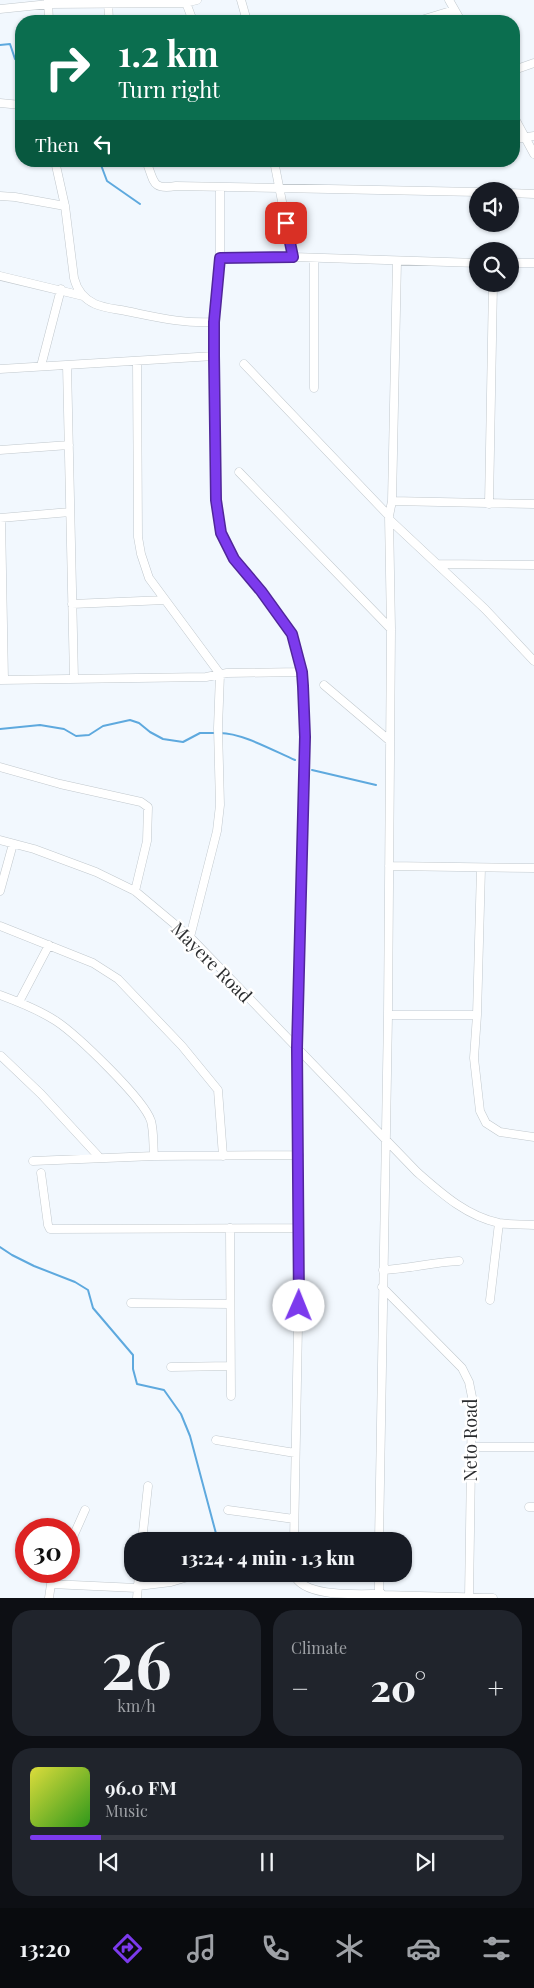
<!DOCTYPE html>
<html lang="en">
<head>
<meta charset="utf-8">
<style>
	body { margin:0; font-family:"Playfair Display",serif; background:#20242c; color:#f1f3f6; height:100vh; display:flex; flex-direction:column; font-size:19px; white-space:nowrap }
	* { box-sizing:border-box; margin:0 }
	p { font-size:16px; color:#9ea1a6 }
	.icon { flex:none; width:28px; height:28px; fill:none; stroke:currentColor; stroke-width:2; stroke-linecap:round; stroke-linejoin:round }
	.map { position:relative; height:1598px; overflow:hidden }
	.details { display:flex; flex-direction:column; gap:12px; padding:12px; background:#0d0f14; flex:1 }
	.details>* { flex:none }
	.banner { position:absolute; left:15px; top:15px; width:505px; height:152px; border-radius:20px; box-shadow:0 1px 4px #0004; background:#0b6e4f; color:#fff; overflow:hidden }
	.controls { position:absolute; left:469px; top:182px; display:grid; gap:10px }
	.controls a { display:grid; place-items:center; width:50px; height:50px; border-radius:50%; background:#171b24; box-shadow:0 1px 4px #0004; font-size:25px }
	.speed { position:absolute; left:15px; top:1518px; display:flex; gap:10px; font-size:25px; font-weight:700; text-align:center }
	.speed>* { display:grid; place-content:center; width:65px; height:65px; border-radius:50%; background:#171b24; box-shadow:0 1px 4px #0004; line-height:1 }
	.speed .limit { border:8px solid #d22; background:#fff; color:#111 }
	.pin { position:absolute; display:grid; place-items:center; width:42px; height:42px; color:#fff; margin:-21px; border-radius:10px; box-shadow:0 2px 8px #0006 }
	.me { position:absolute; width:55px; margin:-28px; rotate:1deg; stroke-linejoin:round; filter:drop-shadow(0 0 4px #0008) }
	.turn { display:flex; align-items:center; gap:18px; height:105px; padding:0 20px; font-size:22px }
	.turn .icon { width:65px; height:65px; stroke-width:2.5 }
	.turn b { display:block; font-size:35px; line-height:42px }
	.then { display:flex; align-items:center; height:48px; padding:0 20px; background:#0003; gap:10px; font-size:19px }
	.big { font-size:38px; font-weight:800; line-height:1.1 }
	.details .tile { flex:1; display:flex; flex-direction:column; justify-content:center; gap:8px; min-width:0; padding:0 18px; border-radius:20px; background:#20242c }
	.details .dial { align-items:center; gap:0 }
	.dial b { font-size:65px; line-height:1 }
	.song { display:flex; align-items:center; gap:15px }
	.cover { width:60px; height:60px; border-radius:8px; background:linear-gradient(135deg,hsl(60 70% 55%),hsl(110 70% 35%)) }
	.played { height:5px; border-radius:2px; background:linear-gradient(90deg,#7c3aed 15%,#363941 15%) }
	.keys { display:flex; justify-content:space-around; direction:ltr }
	.heat { display:flex; justify-content:space-between; align-items:center; font-size:28px; direction:ltr }
	.details .tiles { flex:1; display:grid; gap:12px; grid-template-columns:1fr 1fr }
	.tile:last-child { grid-column:span 2 }
	.trip { position:absolute; left:124px; top:1532px; width:288px; height:50px; border-radius:20px; background:#171b24; box-shadow:0 1px 4px #0004; font-weight:800; line-height:50px; text-align:center }
	.menu { display:flex; height:80px; justify-content:space-around; align-items:center; background:#090b0e; color:#9ea1a6 }
	.menu .icon { width:35px; height:35px }
	.menu .active { color:#7c3aed }
	.menu b { font-size:22px; color:#f1f3f6 }
	.map>svg:first-child { display:block }
</style>
</head>
<body>
<div class="map">
<svg width="534" height="1598" viewBox="0 0 534 1598">
	<rect width="100%" height="100%" fill="#f2f8fe"/>
	<g fill="none" stroke-linecap="round" stroke-linejoin="round">
		<path stroke="#5ea9de" stroke-width="2" d="M0,45L10,44L15,59L21,62
			M95,161L101,165L107,181L140,204
			M0,729L40,725L64,729L76,736L89,735L103,726L130,720L139,723L150,732L163,739L183,742L200,733H215
			M220,733C242,733 274,751 295,760
			M312,770L376,785
			M0,1247L12,1255L34,1266L75,1282L88,1290L93,1308L133,1355V1369L137,1384L164,1390L181,1414L190,1436L218,1541"/>
		<g stroke="#c1c8cd" stroke-width="9">
			<path id="minor" d="M48,0L49,21
				M108,0L109,21
				M185,0L193,21
				M241,0L247,21
				M449,0L461,21
				M0,9L49,4L185,3L197,0
				M418,21L454,10
				M514,70L534,63
				M0,103L21,105
				M514,117L534,154
				M514,139L534,136
				M55,161L65,206L74,278C77,290 84,299 95,304C104,308 116,309 126,311C156,317 183,324 214,322
				M146,161C155,182 151,190 176,186L478,192
				M274,161L293,257
				M220,187V258L214,322V356L216,500L221,533L234,559L261,591L292,634L302,672L305,737L297,1047L299,1272L294,1541
				M510,193L534,194
				M0,196L15,197L65,206
				M220,258L293,257L478,263
				M510,263H534
				M0,276L83,296
				M137,361L138,537L141,554L149,578L220,674L218,728L220,805L217,831L190,937
				M244,364L389,516
				M67,365L74,679
				M41,366L61,289
				M0,369L214,356
				M314,388V258
				M0,450L69,445
				M239,472L391,629
				M392,501L534,504
				M489,504L493,284
				M0,518L70,512
				M1,518L4,680
				M391,521L485,609L534,661
				M438,564L534,565
				M72,604L165,600
				M0,680L206,677L227,673L302,672
				M324,685L390,741
				M0,767L60,784L141,802L148,807L147,841L135,891
				M0,840L34,849L96,872L135,891L190,937L417,1172C441,1193 466,1216 499,1223C510,1225 523,1224 534,1225
				M389,866L534,868
				M481,868L477,1015L474,1058L480,1111L486,1123L500,1132L534,1137
				M0,891L13,844
				M0,926L93,963L118,979L182,1046L218,1090L223,1156
				M0,995C19,1002 39,1010 56,1021C77,1035 144,1099 151,1121C154,1132 153,1145 154,1156
				M19,1002L49,945
				M388,1015H477
				M1,1056L41,1094L100,1158
				M33,1161L154,1156L299,1155
				M41,1173L48,1225L50,1229L299,1228
				M230,1228L231,1396
				M383,1270C409,1269 433,1262 459,1261
				M382,1287L462,1368L469,1382L472,1397L469,1598
				M490,1300L499,1223
				M131,1303L230,1304
				M171,1367L230,1366
				M216,1440L295,1453
				M471,1447H534
				M529,1507H534
				M228,1510L294,1519
				M142,1541L148,1486
				M379,1541L388,1015L391,629L389,516L392,501L397,261
				M69,1546L85,1510
				M294,1574C302,1598 359,1594 380,1594
				M379,1574V1591L383,1595L493,1598
				M51,1584L137,1588
				M138,1586L171,1582L188,1577
				M49,1598L51,1584L57,1571
				M137,1598L139,1574"/>
		</g>
		<use href="#minor" stroke="#fff" stroke-width="8"/>
	</g>
	<g fill="none" stroke-linecap="round" stroke-linejoin="round">
		<g stroke="#51269a" stroke-width="12">
			<path id="route" d="M286,223L293,257L220,258L214,322V356L216,500L221,533L234,559L261,591L292,634L302,672L303,686L305,737L297,1048L299,1306"/>
		</g>
		<use href="#route" stroke="#7c3aed" stroke-width="9"/>
	</g>
	<g text-anchor="middle" dominant-baseline="central" stroke-width="5" stroke-linejoin="round" paint-order="stroke">
		<g font-size="18" fill="#2b2d2f" stroke="#fff">
			<text transform="translate(212 962) rotate(45)">Mayere Road</text>
			<text transform="translate(470 1440) rotate(-90)">Neto Road</text>
		</g>
	</g>
</svg>
<div class="controls">
<a><svg class="icon" aria-label="sound" viewBox="0 0 24 24"><path d="M4 9h4l5-4v14l-5-4H4zM17 9q2 3 0 6"/></svg></a>
<a><svg class="icon" aria-label="search" viewBox="0 0 24 24"><circle cx="10" cy="10" r="6"/><path d="M15 15l6 6"/></svg></a>
</div>
<div class="speed"><div class="limit">30</div></div>
<div class="pin" style="left:286px;top:223px;background:#d93025"><svg class="icon" aria-label="arrive" viewBox="0 0 24 24"><path d="M6 21V4h12l-3 4 3 4H6"/></svg></div>
<svg class="me" style="left:299px;top:1306px" viewBox="-20 -20 40 40"><circle r="19" fill="#fff"/><path d="M0-13L10 11 0 6-10 11z" fill="#7c3aed"/></svg>
<div class="trip">13:24 · 4 min · 1.3 km</div>
<div class="banner">
<div class="turn"><svg class="icon" aria-label="right" viewBox="0 0 24 24"><path d="M7 20v-9h11M14 6l5 5-5 5"/></svg><div><b>1.2 km</b>Turn right</div></div>
<div class="then">Then<svg class="icon" aria-label="left" viewBox="0 0 24 24"><path d="M17 20v-9H6M10 6l-5 5 5 5"/></svg></div>
</div>
</div>
<section class="details">
<div class="tiles">
<div class="tile dial"><b>26</b><p>km/h</p></div>
<div class="tile"><p>Climate</p>
<div class="heat"><a>−</a><b class="big">20°</b><a>+</a></div>
</div>
<div class="tile">
<div class="song"><i class="cover"></i><div><b>96.0 FM</b><p>Music</p></div></div>
<div class="played"></div>
<div class="keys"><svg class="icon" aria-label="previous" viewBox="0 0 24 24"><path d="M18 5L8 12l10 7zM5 5v14"/></svg><svg class="icon" aria-label="pause" viewBox="0 0 24 24"><path d="M8 5v14M16 5v14"/></svg><svg class="icon" aria-label="next" viewBox="0 0 24 24"><path d="M6 5l10 7-10 7zM19 5v14"/></svg></div>
</div>
</div>
</section>
<nav class="menu">
<b>13:20</b>
<svg class="icon active" aria-label="directions" viewBox="0 0 24 24"><path d="M12 3l9 9-9 9-9-9zM9 14v-3h6M13 9l2 2-2 2"/></svg>
<svg class="icon" aria-label="music" viewBox="0 0 24 24"><path d="M9 18V5l10-2v13"/><circle cx="6" cy="18" r="3"/><circle cx="16" cy="16" r="3"/></svg>
<svg class="icon" aria-label="phone" viewBox="0 0 24 24"><path d="M5 4h4l2 5-3 2q2 4 5 5l2-3 5 2v4C11 20 4 13 5 4z"/></svg>
<svg class="icon" aria-label="climate" viewBox="0 0 24 24"><path d="M12 3v18M4 7l16 10M4 17L20 7"/></svg>
<svg class="icon" aria-label="car" viewBox="0 0 24 24"><path d="M5 17H2v-5l4-1 3-4h7l3 4 3 1v5h-3M9 17h6M6 11h13"/><circle cx="7" cy="17" r="2"/><circle cx="17" cy="17" r="2"/></svg>
<svg class="icon" aria-label="filters" viewBox="0 0 24 24"><path d="M4 7h16M4 17h16"/><circle cx="9" cy="7" r="2"/><circle cx="15" cy="17" r="2"/></svg>
</nav>
</body>
</html>
